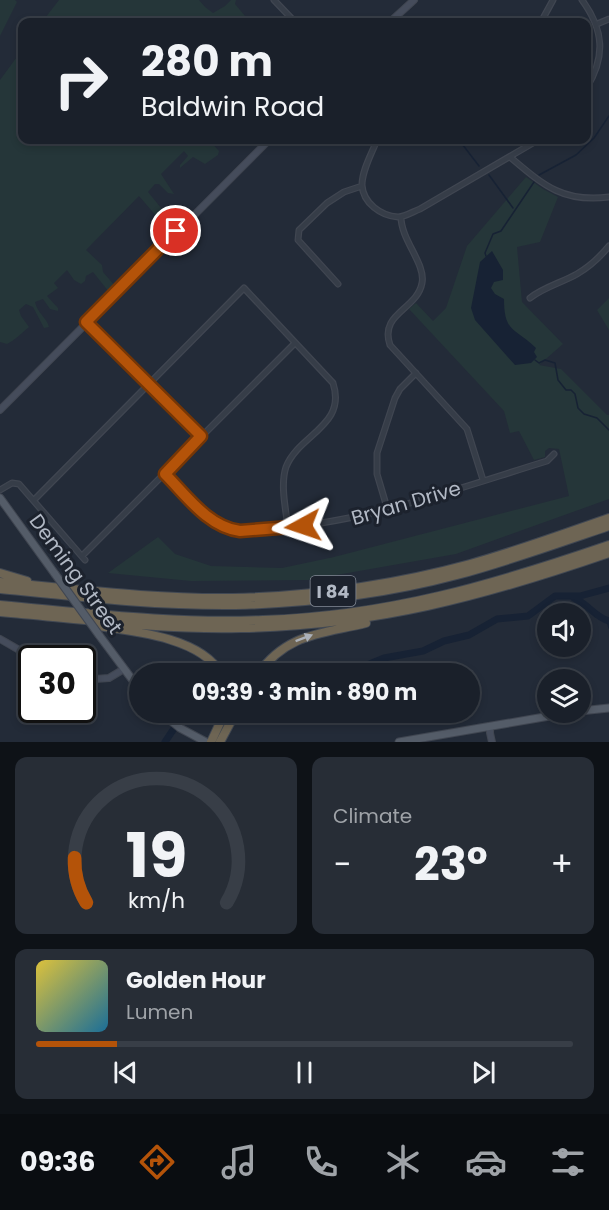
<!DOCTYPE html>
<html lang="en">
<head>
<meta charset="utf-8">
<style>
	body { margin:0; font-family:Poppins,sans-serif; background:#272d36; color:#f1f3f6; height:100vh; display:flex; flex-direction:column; font-size:22px; white-space:nowrap }
	* { box-sizing:border-box; margin:0 }
	p { font-size:20px; color:#9fa3a8 }
	.icon { flex:none; width:33px; height:33px; fill:none; stroke:currentColor; stroke-width:2; stroke-linecap:round; stroke-linejoin:round }
	.map { position:relative; height:742px; overflow:hidden }
	.details { display:flex; flex-direction:column; gap:15px; padding:15px; background:#0e1217; flex:1 }
	.details>* { flex:none }
	.top-card { position:absolute; left:18px; top:18px; width:573px; height:126px; border-radius:12px; box-shadow:0 3px 9px #0003,0 0 0 2px #383e47; background:#1a202a; color:#f1f3f6; overflow:hidden }
	.fabs { position:absolute; left:537px; top:603px; display:grid; gap:12px }
	.fabs a { display:grid; place-items:center; width:54px; height:54px; border-radius:50%; background:#1a202a; box-shadow:0 3px 9px #0003,0 0 0 2px #383e47; font-size:30px }
	.speed { position:absolute; left:18px; top:645px; display:flex; gap:12px; font-size:30px; font-weight:700; text-align:center }
	.speed>* { display:grid; place-content:center; width:78px; height:78px; border-radius:50%; background:#1a202a; box-shadow:0 3px 9px #0003,0 0 0 2px #383e47; line-height:1 }
	.speed .limit { border:3px solid #111; border-radius:9px; background:#fff; color:#111 }
	.pin { position:absolute; display:grid; place-items:center; width:51px; height:51px; color:#fff; margin:-26px; border:3px solid #fff; border-radius:50%; box-shadow:0 2px 6px #0007 }
	.me { position:absolute; width:66px; margin:-33px; rotate:265deg; stroke-linejoin:round; filter:drop-shadow(0 0 4px #0008) }
	.turn { display:flex; align-items:center; gap:21px; height:126px; padding:0 24px; font-size:27px }
	.turn .icon { width:78px; height:78px; stroke-width:2.5 }
	.turn b { display:block; font-size:42px; line-height:51px }
	.big { font-size:45px; font-weight:700; line-height:1.1 }
	.details .widget { flex:1; display:flex; flex-direction:column; justify-content:center; gap:9px; min-width:0; padding:0 21px; border-radius:12px; background:#272d36 }
	.details .dial { align-items:center; gap:0 }
	.dial svg { height:156px; overflow:visible; fill:none; stroke:#383e47; stroke-width:7; stroke-linecap:round; text-anchor:middle }
	.dial text { fill:#f1f3f6; stroke:none }
	.song { display:flex; align-items:center; gap:18px }
	.cover { width:72px; height:72px; border-radius:9px; background:linear-gradient(135deg,hsl(50 70% 55%),hsl(200 70% 35%)) }
	.played { height:6px; border-radius:3px; background:linear-gradient(90deg,#b45309 15%,#383e47 15%) }
	.keys { display:flex; justify-content:space-around; direction:ltr }
	.heat { display:flex; justify-content:space-between; align-items:center; font-size:33px; direction:ltr }
	.details .tiles { flex:1; display:grid; gap:15px; grid-template-columns:1fr 1fr }
	.widget:last-child { grid-column:span 2 }
	.trip { position:absolute; left:129px; top:663px; width:351px; height:60px; border-radius:30px; background:#1a202a; box-shadow:0 3px 9px #0003,0 0 0 2px #383e47; font-weight:700; line-height:60px; text-align:center }
	.menu { display:flex; height:96px; justify-content:space-around; align-items:center; background:#0a0d11; color:#9fa3a8 }
	.menu .icon { width:42px; height:42px }
	.menu .active { color:#b45309 }
	.menu b { font-size:27px; color:#f1f3f6 }
	.map>svg:first-child { display:block }
</style>
</head>
<body>
<div class="map">
<svg width="609" height="742" viewBox="0 0 609 742">
	<rect width="100%" height="100%" fill="#232b38"/>
	<path fill="#253639" d="M0,0H15L17,2L0,36Z
		M59,0H199L205,7L213,13L225,6L231,0H236L235,4L250,22H42Z
		M22,50V140H209L219,151L218,155L205,164L193,157L180,168V165L188,156L184,151L161,174L174,194L168,193L159,184H155L148,192L175,225L169,231L139,196L86,250L102,265L103,272L115,286L109,292L93,272L86,276L85,281L81,284L74,280L67,270L54,283L58,288L47,296L58,308V311L50,309L43,299L35,302C37,313 47,318 49,327L44,328L33,307L26,304L19,310L21,316L29,327C23,332 14,341 7,344L0,342V80Z
		M526,177L543,189L558,197L540,242L517,247L522,302L563,344L539,365L561,369L607,415H609V499L456,554L308,580L191,581L108,573L158,537L175,554L211,566L282,568L334,557L569,496L559,449L549,448L545,451V457L534,460L519,431L510,433L504,411L409,309L416,303L433,321L446,308L467,246Z
		M609,298V330L597,310Z"/>
	<path fill="#172234" d="M492,251L503,270V280L494,282L491,288L495,294L504,299C504,333 515,328 536,348L534,352L537,357L531,363L515,365L475,320L471,308L480,262Z"/>
	<g fill="none" stroke-linecap="round" stroke-linejoin="round">
		<path stroke="#172234" stroke-width="1.5" d="M459,140L479,166
			M489,175L513,208
			M539,175L576,155L594,138L609,116
			M486,256L485,253L493,234L501,231L534,182
			M535,360L539,363L545,360L555,363L558,380L566,390H571L575,394L578,408L584,414L597,418L609,430
			M607,621L609,628"/>
		<path stroke="#172234" stroke-width="7" d="M574,598C588,604 595,617 609,621
			M326,674L355,670L384,658L423,651L444,641L469,635L497,619L528,616L555,596H580L609,588
			M165,742L185,712"/>
		<g stroke="#404651" stroke-width="7">
			<path id="street" d="M274,0L295,22
				M582,0C604,30 606,57 586,89
				M541,22L553,0
				M597,24L609,19
				M377,140C372,153 362,170 362,185C363,203 381,216 398,217C405,217 414,211 420,209L538,140
				M510,157C543,185 563,203 609,197
				M401,217C401,240 426,264 422,283C417,310 379,313 390,345L467,429L483,480
				M338,284L298,240L299,230L327,203L344,192L362,186
				M530,298C544,287 561,283 577,274C589,267 600,257 609,246
				M86,322L202,436
				M164,474C182,491 207,524 231,530C246,534 265,530 281,528C373,520 459,488 547,461L554,454
				M0,490L12,483L19,484L85,560
				M34,500L244,288L333,383C347,426 299,434 286,467C280,485 286,510 288,528
				M388,511L377,474V453L395,398L400,389L416,373
				M82,556L295,343"/>
		</g>
		<g stroke="#404651" stroke-width="8">
			<path id="secondary" d="M390,22L414,0
				M0,410L269,140
				M0,639L33,658
				M82,680L109,678L124,669
				M490,726V733L492,742"/>
		</g>
		<g stroke="#404651" stroke-width="9">
			<path id="primary" d="M0,498L55,574
				M99,635L140,690
				M580,711L609,708
				M160,712L180,728L206,742
				M399,742L573,712"/>
		</g>
		<g stroke="#414853" stroke-width="10">
			<path id="highway" d="M0,573L27,581
				M0,582C77,589 154,599 232,598C312,596 393,585 470,564C517,551 563,534 609,518
				M0,589C79,597 157,606 236,605C310,603 386,594 457,575C509,561 559,543 609,526
				M0,605C88,613 175,624 263,620C388,616 492,585 609,545
				M0,612C80,619 160,630 241,628C374,626 484,596 609,553
				M97,626C134,631 202,638 221,674
				M258,674C287,633 322,634 366,623
				M211,742L225,712
				M220,742L236,712"/>
		</g>
		<use href="#street" stroke="#363d48" stroke-width="4.5"/>
		<use href="#secondary" stroke="#454c5b" stroke-width="6"/>
		<use href="#primary" stroke="#545c68" stroke-width="7"/>
		<use href="#highway" stroke="#6e6554" stroke-width="8"/>
		<g stroke="#404651" stroke-width="9" stroke-linecap="butt">
			<path id="primary-bridge" d="M55,574L99,635"/>
		</g>
		<use href="#primary-bridge" stroke="#545c68" stroke-width="7"/>
	</g>
	<defs><path id="oneway-solid" d="M-6-.8H1V-3.2L6.5 0L1 3.2V.8H-6Z" transform="scale(1.5)"/></defs>
	<use fill="#aab0b9" href="#oneway-solid" transform="translate(304 638) rotate(-21)"/>
	<g fill="none" stroke-linecap="round" stroke-linejoin="round">
		<g stroke="#753606" stroke-width="15">
			<path id="route" d="M176,231L86,322L201,436L165,474C186,495 208,527 240,531L303,526"/>
		</g>
		<use href="#route" stroke="#b45309" stroke-width="10"/>
	</g>
	<g text-anchor="middle" dominant-baseline="central" stroke-width="6" stroke-linejoin="round" paint-order="stroke">
		<rect fill="#1c222d" stroke="#848b97" stroke-width="1.5" x="310.5" y="576" width="45" height="30" rx="4.5"/>
		<g font-size="18" font-weight="bold" fill="#b1b8c4">
			<text x="333" y="591">I 84</text>
		</g>
		<g font-size="20" fill="#b1b8c4" stroke="#1c222d">
			<text transform="translate(406 503) rotate(-16)">Bryan Drive</text>
			<text transform="translate(76 574) rotate(54)">Deming Street</text>
		</g>
	</g>
</svg>
<div class="fabs">
<a><svg class="icon" aria-label="sound" viewBox="0 0 24 24"><path d="M4 9h4l5-4v14l-5-4H4zM17 9q2 3 0 6"/></svg></a>
<a><svg class="icon" aria-label="layers" viewBox="0 0 24 24"><path d="M12 4l9 5-9 5-9-5zM3 14l9 5 9-5"/></svg></a>
</div>
<div class="speed"><div class="limit">30</div></div>
<div class="pin" style="left:176px;top:231px;background:#d93025"><svg class="icon" aria-label="arrive" viewBox="0 0 24 24"><path d="M6 21V4h12l-3 4 3 4H6"/></svg></div>
<svg class="me" style="left:303px;top:526px" viewBox="-20 -20 40 40"><path d="M0-17L14 15 0 8-14 15z" fill="#b45309" stroke="#fff" stroke-width="4"/></svg>
<div class="trip">09:39 · 3 min · 890 m</div>
<div class="top-card">
<div class="turn"><svg class="icon" aria-label="right" viewBox="0 0 24 24"><path d="M7 20v-9h11M14 6l5 5-5 5"/></svg><div><b>280 m</b>Baldwin Road</div></div>
</div>
</div>
<section class="details">
<div class="tiles">
<div class="widget dial"><svg viewBox="0 0 100 80">
<path d="M14 69A42 42 0 1 1 86 69"/>
<path d="M14 69A42 42 0 0 1 8 46" stroke="#b45309"/>
<text x="50" y="56" font-size="32" font-weight="700">19</text>
<text x="50" y="72" font-size="11">km/h</text>
</svg></div>
<div class="widget"><p>Climate</p>
<div class="heat"><a>−</a><b class="big">23°</b><a>+</a></div>
</div>
<div class="widget">
<div class="song"><i class="cover"></i><div><b>Golden Hour</b><p>Lumen</p></div></div>
<div class="played"></div>
<div class="keys"><svg class="icon" aria-label="previous" viewBox="0 0 24 24"><path d="M18 5L8 12l10 7zM5 5v14"/></svg><svg class="icon" aria-label="pause" viewBox="0 0 24 24"><path d="M8 5v14M16 5v14"/></svg><svg class="icon" aria-label="next" viewBox="0 0 24 24"><path d="M6 5l10 7-10 7zM19 5v14"/></svg></div>
</div>
</div>
</section>
<nav class="menu">
<b>09:36</b>
<svg class="icon active" aria-label="directions" viewBox="0 0 24 24"><path d="M12 3l9 9-9 9-9-9zM9 14v-3h6M13 9l2 2-2 2"/></svg>
<svg class="icon" aria-label="music" viewBox="0 0 24 24"><path d="M9 18V5l10-2v13"/><circle cx="6" cy="18" r="3"/><circle cx="16" cy="16" r="3"/></svg>
<svg class="icon" aria-label="phone" viewBox="0 0 24 24"><path d="M5 4h4l2 5-3 2q2 4 5 5l2-3 5 2v4C11 20 4 13 5 4z"/></svg>
<svg class="icon" aria-label="climate" viewBox="0 0 24 24"><path d="M12 3v18M4 7l16 10M4 17L20 7"/></svg>
<svg class="icon" aria-label="car" viewBox="0 0 24 24"><path d="M5 17H2v-5l4-1 3-4h7l3 4 3 1v5h-3M9 17h6M6 11h13"/><circle cx="7" cy="17" r="2"/><circle cx="17" cy="17" r="2"/></svg>
<svg class="icon" aria-label="filters" viewBox="0 0 24 24"><path d="M4 7h16M4 17h16"/><circle cx="9" cy="7" r="2"/><circle cx="15" cy="17" r="2"/></svg>
</nav>
</body>
</html>
